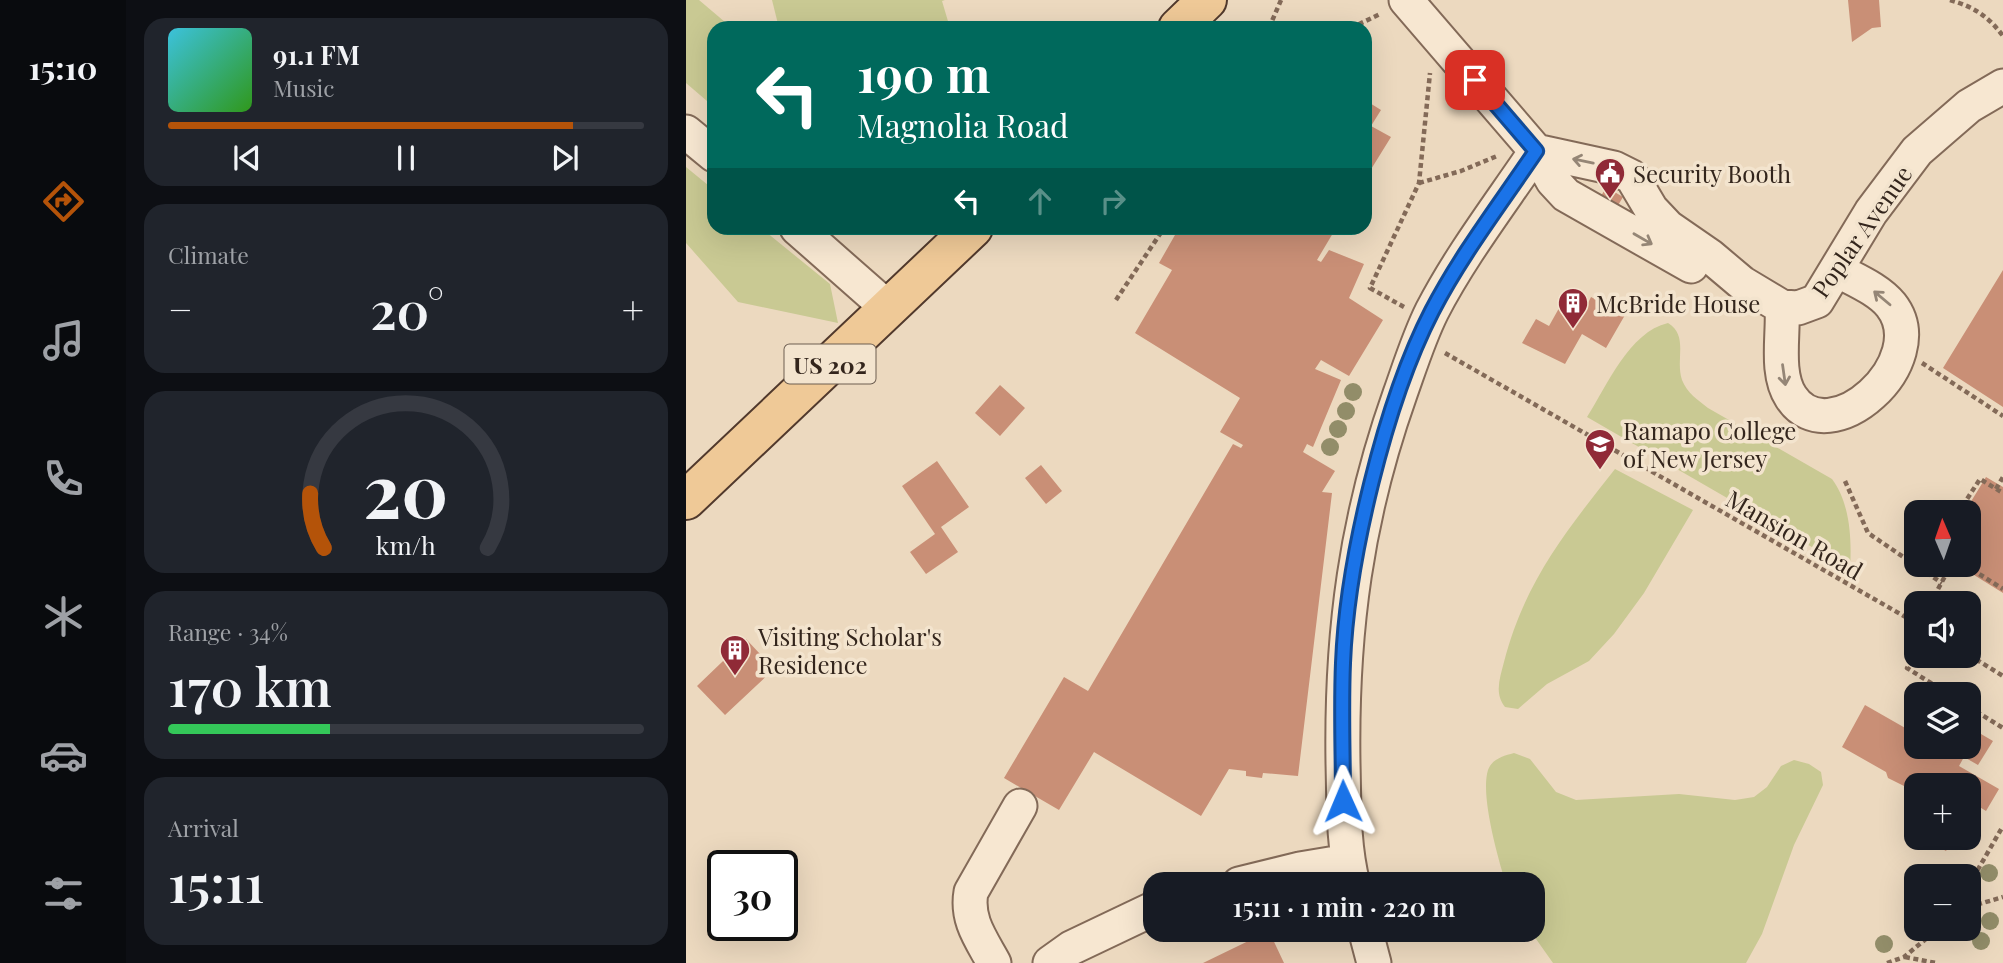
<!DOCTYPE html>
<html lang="en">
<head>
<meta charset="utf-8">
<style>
	body { margin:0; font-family:"Playfair Display",serif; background:#20242c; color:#f1f3f6; height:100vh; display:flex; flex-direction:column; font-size:26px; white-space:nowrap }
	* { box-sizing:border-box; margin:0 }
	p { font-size:23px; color:#9ea1a6 }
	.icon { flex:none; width:38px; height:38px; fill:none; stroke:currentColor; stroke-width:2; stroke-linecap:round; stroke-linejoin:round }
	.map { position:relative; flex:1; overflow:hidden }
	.drawer { display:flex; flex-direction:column; gap:18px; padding:18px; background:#0d0f14; width:560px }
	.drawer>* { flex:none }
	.top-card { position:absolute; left:21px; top:21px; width:665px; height:214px; border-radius:21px; box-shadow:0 7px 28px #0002; background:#00695c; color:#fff; overflow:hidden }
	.needle { width:46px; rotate:358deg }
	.tools { position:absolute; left:1218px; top:500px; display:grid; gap:14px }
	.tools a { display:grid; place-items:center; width:77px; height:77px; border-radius:14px; background:#171b24; box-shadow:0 7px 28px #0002; font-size:35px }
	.speed { position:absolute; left:21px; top:850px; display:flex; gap:14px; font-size:35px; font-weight:700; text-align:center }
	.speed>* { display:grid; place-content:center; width:91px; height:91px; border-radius:50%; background:#171b24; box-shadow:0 7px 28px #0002; line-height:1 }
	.speed .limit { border:4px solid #111; border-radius:10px; background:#fff; color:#111 }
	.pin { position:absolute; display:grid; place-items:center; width:60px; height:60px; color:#fff; margin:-30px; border-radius:14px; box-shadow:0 4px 10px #0006 }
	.me { position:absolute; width:77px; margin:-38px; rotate:359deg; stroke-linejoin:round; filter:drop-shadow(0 0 5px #0008) }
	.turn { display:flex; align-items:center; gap:24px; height:147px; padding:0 35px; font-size:32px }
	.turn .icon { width:91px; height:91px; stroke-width:2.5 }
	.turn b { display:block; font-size:49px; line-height:60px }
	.lanes { display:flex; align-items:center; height:66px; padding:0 35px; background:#0003; justify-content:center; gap:35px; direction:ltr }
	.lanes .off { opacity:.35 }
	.big { font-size:52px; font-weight:600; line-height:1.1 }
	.drawer .card { flex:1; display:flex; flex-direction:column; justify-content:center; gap:10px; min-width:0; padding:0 24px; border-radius:21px; background:#20242c }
	.drawer .dial { align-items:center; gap:0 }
	.dial svg { height:182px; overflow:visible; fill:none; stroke:#363941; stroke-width:7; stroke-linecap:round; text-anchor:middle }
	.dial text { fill:#f1f3f6; stroke:none }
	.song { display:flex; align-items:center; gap:21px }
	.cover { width:84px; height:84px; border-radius:10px; background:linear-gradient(135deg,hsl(190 70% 55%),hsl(110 70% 35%)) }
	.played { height:7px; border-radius:4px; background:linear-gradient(90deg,#b45309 85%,#363941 85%) }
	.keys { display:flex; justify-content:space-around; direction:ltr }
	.heat { display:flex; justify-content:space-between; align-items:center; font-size:38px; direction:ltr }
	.charge { height:10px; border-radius:5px; background:linear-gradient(90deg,#34c759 34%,#363941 0) }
	.trip { position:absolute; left:457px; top:872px; width:402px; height:70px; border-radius:21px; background:#171b24; box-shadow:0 7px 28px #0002; font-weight:600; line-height:70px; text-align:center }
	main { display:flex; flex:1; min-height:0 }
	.tabs { display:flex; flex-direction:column; width:126px; justify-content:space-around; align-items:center; background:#090b0e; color:#9ea1a6 }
	.tabs .icon { width:49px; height:49px }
	.tabs .selected { color:#b45309 }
	.tabs b { font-size:32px; color:#f1f3f6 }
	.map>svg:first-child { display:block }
</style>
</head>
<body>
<main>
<nav class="tabs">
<b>15:10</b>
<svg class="icon selected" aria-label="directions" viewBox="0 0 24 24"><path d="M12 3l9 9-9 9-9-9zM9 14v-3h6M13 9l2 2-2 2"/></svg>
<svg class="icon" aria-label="music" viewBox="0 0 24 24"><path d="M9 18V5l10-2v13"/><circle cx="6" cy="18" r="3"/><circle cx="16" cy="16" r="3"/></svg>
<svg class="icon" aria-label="phone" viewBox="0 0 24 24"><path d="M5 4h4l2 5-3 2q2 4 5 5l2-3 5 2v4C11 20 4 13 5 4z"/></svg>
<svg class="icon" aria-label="climate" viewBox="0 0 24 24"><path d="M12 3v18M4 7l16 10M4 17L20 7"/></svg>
<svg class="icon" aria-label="car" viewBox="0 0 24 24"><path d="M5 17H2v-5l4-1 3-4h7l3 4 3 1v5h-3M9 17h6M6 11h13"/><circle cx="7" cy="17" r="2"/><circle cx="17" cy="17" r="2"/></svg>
<svg class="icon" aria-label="filters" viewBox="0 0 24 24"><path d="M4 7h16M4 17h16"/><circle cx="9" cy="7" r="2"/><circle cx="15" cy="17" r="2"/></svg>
</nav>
<section class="drawer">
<div class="card">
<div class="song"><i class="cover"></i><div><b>91.1 FM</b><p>Music</p></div></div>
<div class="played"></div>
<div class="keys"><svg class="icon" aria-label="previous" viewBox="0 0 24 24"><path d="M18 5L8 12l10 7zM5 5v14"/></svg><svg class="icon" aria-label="pause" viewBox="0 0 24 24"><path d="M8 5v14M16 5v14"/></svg><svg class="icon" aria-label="next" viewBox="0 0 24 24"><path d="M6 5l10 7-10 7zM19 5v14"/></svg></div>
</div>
<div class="card"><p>Climate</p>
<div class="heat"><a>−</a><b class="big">20°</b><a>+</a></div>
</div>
<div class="card dial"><svg viewBox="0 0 100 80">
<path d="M14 69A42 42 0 1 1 86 69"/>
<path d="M14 69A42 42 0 0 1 8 45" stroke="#b45309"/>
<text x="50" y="56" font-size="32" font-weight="700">20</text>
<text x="50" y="72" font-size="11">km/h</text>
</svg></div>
<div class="card"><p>Range · 34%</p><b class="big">170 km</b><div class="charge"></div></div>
<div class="card"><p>Arrival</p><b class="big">15:11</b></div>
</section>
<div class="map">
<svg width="1317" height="963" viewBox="0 0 1317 963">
	<rect width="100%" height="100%" fill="#ecd9bf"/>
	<path fill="#c9c993" d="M0,0H13L46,28H28V107L0,83Z
		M86,0H259L256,1L264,28H93Z
		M0,167L28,190V228H75L144,284L152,323L52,302L0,243Z
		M982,323C1003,336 989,359 996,380C1001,393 1012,400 1022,408L1146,479C1164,503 1166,539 1164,569L901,417C921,386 943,332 982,323Z
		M929,469L1007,510L958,593L928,634L903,661L861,684L832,709L819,707C808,693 814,678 818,662C838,583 880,531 929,469Z
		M828,753L844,759L870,792L890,800L993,794L1049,800L1068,797L1081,787L1095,766L1108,760L1123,764L1135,772L1137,785L1108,845L1076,934L1060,963H867L843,929H847V884H820C812,858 794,795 802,770C806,759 817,756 828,753Z"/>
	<path fill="#c98f76" d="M1162,0H1193L1195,27L1186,28L1166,42Z
		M679,100L695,110L685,126L705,137L679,179Z
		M920,187L937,197L928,212L912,202Z
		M493,228H650L631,260L635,262L643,250L678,264L663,298L697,320L663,376L635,360L629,369L655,380L627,447L621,444L617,452L649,471L636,492L646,493L612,776L577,773L576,778L560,776V771L543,769L515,816L408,752L373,810L318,778L378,677L402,691L547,444L555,448L557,445L534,432L554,398L449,333L486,270L473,263Z
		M1317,270V407L1257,368Z
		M881,294L901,305L905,297L939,315L920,348L896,334L879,364L836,343L850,319L863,326Z
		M314,385L339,408L314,436L289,413Z
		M251,461L283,507L255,527L272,552L240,574L224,552L249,534L216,486Z
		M355,465L376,491L360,504L339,478Z
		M1300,477L1317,487V593L1272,565H1283V513H1278Z
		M60,639L88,669L39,715L11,686Z
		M1179,705L1221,729L1224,725L1230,729V747H1283V727L1307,741L1292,765L1278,757L1273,766L1313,789L1300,811L1292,806L1289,812L1283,809V786H1230V792L1202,778L1200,772L1156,747Z
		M1237,838H1268L1260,851Z
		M583,931L598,963H517Z"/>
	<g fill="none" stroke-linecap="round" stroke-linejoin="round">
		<g stroke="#836a58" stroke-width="37">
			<path id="minor" d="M720,0L850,151L867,181L880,195L1005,266
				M0,132L28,155
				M850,151L928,168L946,177L965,209L982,227L1024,256L1056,283L1096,307L1112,308L1131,301L1185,212L1231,151L1283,106L1317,86
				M111,228L203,309
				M1096,307C1098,334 1089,373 1105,397C1143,456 1249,361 1205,305C1192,289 1169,280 1151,270
				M553,884L614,869L662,861
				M667,884C657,845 658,803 657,763C655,632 670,518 714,394C724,366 733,337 746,311C775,255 815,203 850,151
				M679,929L688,963
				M308,963C295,939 280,920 285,892L334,806
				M364,963L385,948L469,908"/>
		</g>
		<g stroke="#51392c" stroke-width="42">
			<path id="major" d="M492,28L521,0
				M0,500L287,228"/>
		</g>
		<path stroke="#836a58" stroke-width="4.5" stroke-dasharray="5 3.5" stroke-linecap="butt" d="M1264,0C1288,7 1302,16 1317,36
			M583,28L595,0
			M665,28L694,14
			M733,183L775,171L811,156
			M430,300L478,228
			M718,307L684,288L733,183L744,73
			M759,353L1230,623
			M1236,363L1317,416
			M1159,481L1182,533L1256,583
			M1310,489L1317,477
			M1272,513L1294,479L1317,493
			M1279,565L1317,589
			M1244,604L1265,565
			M1230,652L1221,668L1264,695
			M1283,655L1317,676
			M1283,707L1317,728
			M1283,885L1317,826
			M1283,907L1317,897
			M1219,957L1250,963
			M1201,963L1218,957L1252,929"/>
		<use href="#minor" stroke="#f7e7d1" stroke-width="33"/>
		<use href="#major" stroke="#efc997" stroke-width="38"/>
	</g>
	<g fill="#928d69">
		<circle cx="667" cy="392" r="9"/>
		<circle cx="660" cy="411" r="9"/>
		<circle cx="652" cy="429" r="9"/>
		<circle cx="644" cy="447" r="9"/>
		<circle cx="1303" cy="873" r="9"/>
		<circle cx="1304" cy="921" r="9"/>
		<circle cx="1295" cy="941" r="9"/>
		<circle cx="1198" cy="944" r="9"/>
	</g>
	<defs><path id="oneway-shaft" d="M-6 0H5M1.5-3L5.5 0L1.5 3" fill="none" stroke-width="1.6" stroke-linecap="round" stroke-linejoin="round" transform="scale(1.75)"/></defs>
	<g stroke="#958676">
		<use href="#oneway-shaft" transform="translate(897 161) rotate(-168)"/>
		<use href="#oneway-shaft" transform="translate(957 239) rotate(30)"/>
		<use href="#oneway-shaft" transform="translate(1196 298) rotate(-140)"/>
		<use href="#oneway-shaft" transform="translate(1098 375) rotate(82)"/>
	</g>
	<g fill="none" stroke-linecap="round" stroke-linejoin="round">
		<g stroke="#114b97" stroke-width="18">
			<path id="route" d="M657,801C657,755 655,709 657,663C661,561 699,402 746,311C775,255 815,203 850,151L789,80"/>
		</g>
		<use href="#route" stroke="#1a73e8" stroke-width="12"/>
	</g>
	<defs>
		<g id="civic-pin" transform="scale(1.575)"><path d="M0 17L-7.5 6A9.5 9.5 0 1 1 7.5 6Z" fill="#902a37" stroke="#f3e4ce"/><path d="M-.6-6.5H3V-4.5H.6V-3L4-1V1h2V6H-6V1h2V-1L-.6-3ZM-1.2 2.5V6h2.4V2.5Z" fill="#fff"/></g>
		<g id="building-pin" transform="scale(1.575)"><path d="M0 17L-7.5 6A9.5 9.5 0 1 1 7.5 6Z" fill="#902a37" stroke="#f3e4ce"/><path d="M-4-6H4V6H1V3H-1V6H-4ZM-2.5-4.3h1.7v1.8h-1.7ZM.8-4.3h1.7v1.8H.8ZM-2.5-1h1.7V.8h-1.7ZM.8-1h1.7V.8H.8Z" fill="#fff"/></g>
		<g id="university-pin" transform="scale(1.575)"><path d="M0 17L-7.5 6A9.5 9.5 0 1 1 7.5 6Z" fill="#902a37" stroke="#f3e4ce"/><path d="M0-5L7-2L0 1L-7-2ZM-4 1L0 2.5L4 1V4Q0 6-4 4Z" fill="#fff"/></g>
	</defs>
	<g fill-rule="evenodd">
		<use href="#civic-pin" x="924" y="173"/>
		<use href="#building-pin" x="887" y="303"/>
		<use href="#university-pin" x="914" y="444"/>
		<use href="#building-pin" x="49" y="650"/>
	</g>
	<g text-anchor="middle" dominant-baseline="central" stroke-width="7" stroke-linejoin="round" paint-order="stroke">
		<rect fill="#f3e4ce" stroke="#6d5e51" stroke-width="2" x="98.5" y="344.5" width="91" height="39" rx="5"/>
		<g font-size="23" font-weight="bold" fill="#33251c">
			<text x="144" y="364">US 202</text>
		</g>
		<g font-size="24" fill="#33251c" stroke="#f3e4ce" text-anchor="start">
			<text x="947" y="173">Security Booth</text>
			<text x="910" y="303">McBride House</text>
			<text x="937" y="430">Ramapo College<tspan x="937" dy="28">of New Jersey</tspan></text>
			<text x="72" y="636">Visiting Scholar's<tspan x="72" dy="28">Residence</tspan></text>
		</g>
		<g font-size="24" fill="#33251c" stroke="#f3e4ce">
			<text transform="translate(1175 231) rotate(-55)">Poplar Avenue</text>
			<text transform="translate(1109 534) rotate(30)">Mansion Road</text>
		</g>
	</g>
</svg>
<div class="tools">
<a><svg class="needle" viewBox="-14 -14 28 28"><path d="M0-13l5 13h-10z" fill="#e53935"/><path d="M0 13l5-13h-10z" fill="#9ea1a6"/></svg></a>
<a><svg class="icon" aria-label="sound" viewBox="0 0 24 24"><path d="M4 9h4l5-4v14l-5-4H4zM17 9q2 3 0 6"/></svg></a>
<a><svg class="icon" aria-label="layers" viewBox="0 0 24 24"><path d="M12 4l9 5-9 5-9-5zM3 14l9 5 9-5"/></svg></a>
<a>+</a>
<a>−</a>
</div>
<div class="speed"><div class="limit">30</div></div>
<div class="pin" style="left:789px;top:80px;background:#d93025"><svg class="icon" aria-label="arrive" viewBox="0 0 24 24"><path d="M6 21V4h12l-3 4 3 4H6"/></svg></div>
<svg class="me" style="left:657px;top:801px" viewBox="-20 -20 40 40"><path d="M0-17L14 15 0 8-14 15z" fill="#1a73e8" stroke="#fff" stroke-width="4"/></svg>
<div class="trip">15:11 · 1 min · 220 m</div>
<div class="top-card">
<div class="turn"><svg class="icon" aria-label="left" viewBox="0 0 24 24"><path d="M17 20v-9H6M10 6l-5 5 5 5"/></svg><div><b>190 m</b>Magnolia Road</div></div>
<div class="lanes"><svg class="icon" aria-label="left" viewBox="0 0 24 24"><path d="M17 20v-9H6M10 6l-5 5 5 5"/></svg><svg class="icon off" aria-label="ahead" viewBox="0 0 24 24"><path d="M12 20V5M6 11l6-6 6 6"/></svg><svg class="icon off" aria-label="right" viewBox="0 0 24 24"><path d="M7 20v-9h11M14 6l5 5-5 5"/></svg></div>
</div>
</div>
</main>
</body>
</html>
